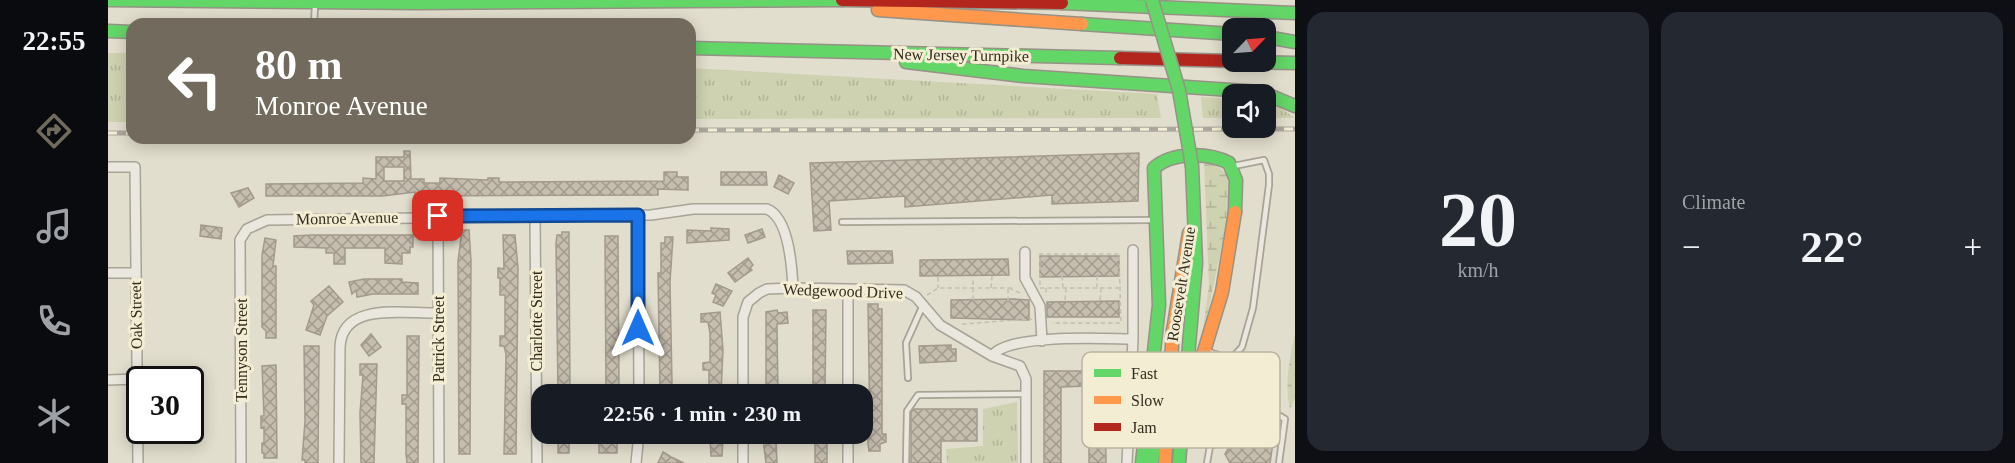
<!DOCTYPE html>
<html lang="en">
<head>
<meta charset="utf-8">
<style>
	body { margin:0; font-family:Georgia,serif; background:#242831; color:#f1f3f6; height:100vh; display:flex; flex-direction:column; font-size:22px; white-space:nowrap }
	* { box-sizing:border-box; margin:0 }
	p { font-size:20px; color:#9ea1a6 }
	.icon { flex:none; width:33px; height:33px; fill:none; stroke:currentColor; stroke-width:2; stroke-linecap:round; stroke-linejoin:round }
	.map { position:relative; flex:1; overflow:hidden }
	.sheet { display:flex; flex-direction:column; gap:12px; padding:12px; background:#0d0f14; width:720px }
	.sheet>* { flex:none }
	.banner { position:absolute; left:18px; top:18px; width:570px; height:126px; border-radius:18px; box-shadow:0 3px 15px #0003; background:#726a5c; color:#fff; overflow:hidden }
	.needle { width:39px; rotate:65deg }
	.fabs { position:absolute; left:1114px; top:18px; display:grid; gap:12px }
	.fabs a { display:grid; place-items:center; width:54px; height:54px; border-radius:12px; background:#171b24; box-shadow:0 3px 15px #0003; font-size:30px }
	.speed { position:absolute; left:18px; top:366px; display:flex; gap:12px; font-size:30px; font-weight:700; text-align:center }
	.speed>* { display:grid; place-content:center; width:78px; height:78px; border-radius:50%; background:#171b24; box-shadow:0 3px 15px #0003; line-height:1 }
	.speed .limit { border:3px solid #111; border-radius:9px; background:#fff; color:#111 }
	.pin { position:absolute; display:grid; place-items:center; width:51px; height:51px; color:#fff; margin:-26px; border-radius:12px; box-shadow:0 3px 9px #0006 }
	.me { position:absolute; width:66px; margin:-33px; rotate:0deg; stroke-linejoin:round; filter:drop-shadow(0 0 4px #0008) }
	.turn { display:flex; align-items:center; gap:21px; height:126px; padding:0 30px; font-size:27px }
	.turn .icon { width:78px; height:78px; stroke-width:2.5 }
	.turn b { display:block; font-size:42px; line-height:51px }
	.big { font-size:45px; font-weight:800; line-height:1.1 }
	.sheet .card { flex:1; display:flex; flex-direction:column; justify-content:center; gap:9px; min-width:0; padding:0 21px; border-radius:18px; background:#242831 }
	.sheet .dial { align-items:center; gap:0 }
	.dial b { font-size:78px; line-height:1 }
	.heat { display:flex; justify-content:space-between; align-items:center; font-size:33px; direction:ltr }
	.sheet .tiles { flex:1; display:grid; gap:12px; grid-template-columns:repeat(2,1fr) }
	.trip { position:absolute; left:423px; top:384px; width:342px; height:60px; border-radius:18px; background:#171b24; box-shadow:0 3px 15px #0003; font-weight:800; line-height:60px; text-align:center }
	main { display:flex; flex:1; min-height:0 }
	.dock { display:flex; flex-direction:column; width:108px; justify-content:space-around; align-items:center; background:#090b0e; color:#9ea1a6 }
	.dock .icon { width:42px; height:42px }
	.dock .current { color:#726a5c }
	.dock b { font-size:27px; color:#f1f3f6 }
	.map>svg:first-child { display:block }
</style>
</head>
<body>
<main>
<nav class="dock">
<b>22:55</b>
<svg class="icon current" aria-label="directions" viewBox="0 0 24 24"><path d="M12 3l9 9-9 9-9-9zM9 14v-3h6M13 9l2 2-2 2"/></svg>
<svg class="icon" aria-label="music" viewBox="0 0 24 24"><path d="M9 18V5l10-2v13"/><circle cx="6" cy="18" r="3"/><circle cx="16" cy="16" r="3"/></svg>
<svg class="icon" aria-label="phone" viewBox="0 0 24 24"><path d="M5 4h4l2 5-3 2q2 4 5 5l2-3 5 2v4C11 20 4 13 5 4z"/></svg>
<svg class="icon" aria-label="climate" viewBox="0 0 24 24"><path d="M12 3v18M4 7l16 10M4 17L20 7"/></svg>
</nav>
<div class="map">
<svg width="1187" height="463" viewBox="0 0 1187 463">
	<defs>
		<pattern id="grass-tufts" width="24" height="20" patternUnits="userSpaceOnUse" patternTransform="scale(1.5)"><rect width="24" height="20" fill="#ced2b0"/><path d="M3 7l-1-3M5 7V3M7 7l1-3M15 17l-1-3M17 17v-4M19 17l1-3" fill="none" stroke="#b2b497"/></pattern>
		<pattern id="wetland-marsh" width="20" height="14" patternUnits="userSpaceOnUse" patternTransform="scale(1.5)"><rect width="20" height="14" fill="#ced2b0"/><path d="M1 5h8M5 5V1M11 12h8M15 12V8" fill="none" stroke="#b2b497"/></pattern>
		<pattern id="building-cross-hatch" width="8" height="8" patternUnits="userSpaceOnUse" patternTransform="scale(1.5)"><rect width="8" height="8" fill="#c5bdae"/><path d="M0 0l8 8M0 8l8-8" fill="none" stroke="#a19a8d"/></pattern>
	</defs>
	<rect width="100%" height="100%" fill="#e2decd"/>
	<path fill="url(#grass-tufts)" d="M0,53H24V122H0Z
		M582,68L1049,94L1053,118L582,119Z
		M1093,97L1125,99V118H1095Z
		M1158,103L1167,104L1187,118H1158Z
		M909,402L910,463H839L838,449L875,446V409Z"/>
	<path fill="url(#wetland-marsh)" d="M1096,163C1117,164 1122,178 1124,197L1093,345L1101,285Z
		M1187,333V399L1182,409C1176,384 1182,357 1187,333Z"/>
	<path fill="url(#building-cross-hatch)" stroke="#a29a8c" stroke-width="1.5" fill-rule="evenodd" d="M296,151H302L303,179H316V183H332V178L380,180V178H391V182L556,181V172H569V177H580V190L550,189V195L307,196V192L275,196H158V184L255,183V178L268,179V157H296ZM276,167H296V181H276Z
		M1031,153L1030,201L944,204V195L797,207V196L721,201L723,230L706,231L702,163Z
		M613,172H658L659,185H613Z
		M671,175L686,183L680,194L666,187Z
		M140,188L146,198L131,207L123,193Z
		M93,225L114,228L113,239L92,236Z
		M603,228L621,229V240L579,243V230L603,231Z
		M654,229L657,237L640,243L637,235Z
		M354,230H361L363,261L362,454H351L350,261Z
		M454,232H461V238L462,394H450L448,243L449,235H454Z
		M204,235H305V247H302V253H294V264L277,263V248H237V264H226V253H218V248L186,247V236Z
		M395,235H407L410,268L408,454H396L398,354L396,346H392V336H397V295H392V278H390V268L396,269Z
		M497,236H510L511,394H498Z
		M557,237H565L562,282L564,382L563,390H552L550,273H553V243H557Z
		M157,238L168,240L165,266H168V338H158V331L154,327V255Z
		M739,251H784L785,263L740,264Z
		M932,256H1011V276L932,277Z
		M640,258L645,265L642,268L644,270L627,282L620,273Z
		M900,259L901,275L812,276V260Z
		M256,279H294V282L310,283V294H265L249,297L248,290L244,294L241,282Z
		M608,284L624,291L615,306L605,302L608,295L604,293Z
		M221,286L235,302L219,316L212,335L198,330L206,305L203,301Z
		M906,299L921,300V320L843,318V300Z
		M1011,301V317H939V302Z
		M760,304H770V309H774V434H778V442L772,444V451H761L760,444V434H762Z
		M669,310L670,313L679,312L680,323L669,324L670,394H658V312Z
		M705,310H718L717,394H705Z
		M612,312L615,350L613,394H601V370H595V363L602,362V333L600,322H593V314Z
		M263,334L273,347L261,356L253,345Z
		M299,336H311L310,463H299L298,454V404H294V395H299Z
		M843,345V349H848V361L812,363L811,346Z
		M196,346H211L210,463H197V460H194L197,421Z
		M252,364H269L266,463H253L252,413L255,375H252Z
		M168,365L169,458H156V453H154V443H156V427L153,428V416H156L154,366Z
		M936,371H1008V386H997L998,463H981V386L953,387V463H936Z
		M806,409H869V441H833V463H803V412Z
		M1137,419L1168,423L1162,463H1122L1117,454Z
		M450,435H461V453H450Z
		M602,439H615L614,456H603Z
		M655,439H668L669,463H658Z
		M707,439H719V463H707Z
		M509,441V453H491V442Z
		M555,452L563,457L576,463H550Z"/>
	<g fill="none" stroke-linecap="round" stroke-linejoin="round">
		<g stroke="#a7a396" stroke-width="8">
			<path id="lane" d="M206,24L207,6
				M734,222L1046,220
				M1098,351L1123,359
				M800,378L798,343L815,305
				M1112,399L1119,369L1123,359L1134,347L1145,308L1161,185V174L1156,160L1126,166
				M1126,421L1129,410
				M1102,446C1086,439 1082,413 1097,404C1101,401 1108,400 1112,399L1129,410L1172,416L1177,419L1171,463
				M1102,446L1110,443L1117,435
				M798,463L799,411L810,395L918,394
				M1099,463L1102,446"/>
		</g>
		<g stroke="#a7a396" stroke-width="12">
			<path id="street" d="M0,167H27L30,463
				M330,215L331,463
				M427,215L429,463
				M530,215L531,394
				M917,252V278L932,306L934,341
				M0,273H28
				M740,290V394
				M884,356C900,333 997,339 1025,339V250
				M0,380L29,379
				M635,394V317L640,302L651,293L659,289L685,288L796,290L808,297L832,325L884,356L912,366L918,379V463
				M740,434V463
				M133,463L132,240L139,229L159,220L543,215L585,209H659C681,218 684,267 685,288
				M231,463L232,347C234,301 297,314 329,313
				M528,463L531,434
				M635,463V434
				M1019,463L1025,339"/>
		</g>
		<g stroke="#979286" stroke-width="15">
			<path id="fast" d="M0,0L311,3L734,0
				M954,3L1187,13
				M974,24L1125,34
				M0,31L24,32
				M1158,37L1187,42
				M582,48L1012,58
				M798,62L915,76L1153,92L1187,106
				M1136,62L1187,63
				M1034,463L1051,305L1046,168C1064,152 1100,152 1121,163L1128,180L1127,212
				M1044,463L1054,398
				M1071,463L1088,263L1084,166"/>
		</g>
		<g stroke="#979286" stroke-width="15">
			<path id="slow" d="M770,10L974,24
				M1064,337L1081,233
				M1075,421L1114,292L1127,212
				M1057,463L1065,329"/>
		</g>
		<g stroke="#979286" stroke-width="15">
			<path id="jam" d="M734,0L954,3
				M1012,58L1125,61"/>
		</g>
		<path stroke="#c3bfb5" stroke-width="1.5" stroke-dasharray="4.5 3" stroke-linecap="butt" d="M954,276L955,287
			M989,276V287
			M830,277V288
			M932,285V254H1011L1013,323H944
			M883,288L884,276
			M901,288L914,294
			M932,288H1012
			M938,288V296
			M819,295L830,288H904
			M865,300V277
			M957,300L958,289
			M992,300L993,289
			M900,301V289
			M854,324L924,319"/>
		<use href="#lane" stroke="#eae8de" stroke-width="4.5"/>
		<use href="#street" stroke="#eae8de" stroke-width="9"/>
		<use href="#fast" stroke="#63d668" stroke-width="12"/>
		<use href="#slow" stroke="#ff974d" stroke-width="12"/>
		<use href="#jam" stroke="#b3261e" stroke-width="12"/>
		<g stroke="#aaa79e" stroke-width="5">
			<path id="rail" d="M582,130L1187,129
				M0,133H24"/>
		</g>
		<use href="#rail" stroke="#f3edd3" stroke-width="3" stroke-dasharray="9" stroke-linecap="butt"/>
		<g stroke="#979286" stroke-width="15" stroke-linecap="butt">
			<path id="fast-bridge" d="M1044,0L1071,90L1084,166"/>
		</g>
		<use href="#fast-bridge" stroke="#63d668" stroke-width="12"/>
	</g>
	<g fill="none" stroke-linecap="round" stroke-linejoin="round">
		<g stroke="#114b97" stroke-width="15">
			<path id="route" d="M330,216L530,215V328"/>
		</g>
		<use href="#route" stroke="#1a73e8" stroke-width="10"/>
	</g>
	<g text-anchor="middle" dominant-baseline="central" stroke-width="6" stroke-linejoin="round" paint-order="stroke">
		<g font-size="16" fill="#352c1f" stroke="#f3edd3">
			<text transform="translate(853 55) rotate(1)">New Jersey Turnpike</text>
			<text transform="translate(239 218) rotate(-1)">Monroe Avenue</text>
			<text transform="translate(1073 284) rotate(-81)">Roosevelt Avenue</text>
			<text transform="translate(735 291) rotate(2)">Wedgewood Drive</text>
			<text transform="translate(28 315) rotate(-91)">Oak Street</text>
			<text transform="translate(428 321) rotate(-90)">Charlotte Street</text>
			<text transform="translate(330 339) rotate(-90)">Patrick Street</text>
			<text transform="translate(133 350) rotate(-90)">Tennyson Street</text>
		</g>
	</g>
	<rect x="974" y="352" width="198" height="96" rx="9" fill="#f3edd3" stroke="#bab39d" stroke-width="1.5"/>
	<rect x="986" y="369" width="27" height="8" fill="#63d668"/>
	<rect x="986" y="396" width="27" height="8" fill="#ff974d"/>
	<rect x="986" y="423" width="27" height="8" fill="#b3261e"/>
	<g font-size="16" fill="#352c1f">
		<text x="1023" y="379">Fast</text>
		<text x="1023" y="406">Slow</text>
		<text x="1023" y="433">Jam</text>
	</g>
</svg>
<div class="fabs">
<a><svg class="needle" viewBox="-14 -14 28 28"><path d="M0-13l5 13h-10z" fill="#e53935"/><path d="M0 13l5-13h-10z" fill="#9ea1a6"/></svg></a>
<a><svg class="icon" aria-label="sound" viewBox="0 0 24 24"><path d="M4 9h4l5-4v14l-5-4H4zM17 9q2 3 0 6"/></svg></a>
</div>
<div class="speed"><div class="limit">30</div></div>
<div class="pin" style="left:330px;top:216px;background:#d93025"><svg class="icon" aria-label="arrive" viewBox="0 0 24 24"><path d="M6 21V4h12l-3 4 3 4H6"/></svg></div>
<svg class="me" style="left:530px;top:328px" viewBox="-20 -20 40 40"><path d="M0-17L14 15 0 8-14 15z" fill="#1a73e8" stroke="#fff" stroke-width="4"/></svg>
<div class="trip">22:56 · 1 min · 230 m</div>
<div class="banner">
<div class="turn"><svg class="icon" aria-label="left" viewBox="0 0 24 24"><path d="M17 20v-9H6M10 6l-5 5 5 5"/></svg><div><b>80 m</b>Monroe Avenue</div></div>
</div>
</div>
<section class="sheet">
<div class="tiles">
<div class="card dial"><b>20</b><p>km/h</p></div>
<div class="card"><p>Climate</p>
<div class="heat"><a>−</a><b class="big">22°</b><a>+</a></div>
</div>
</div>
</section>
</main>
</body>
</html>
